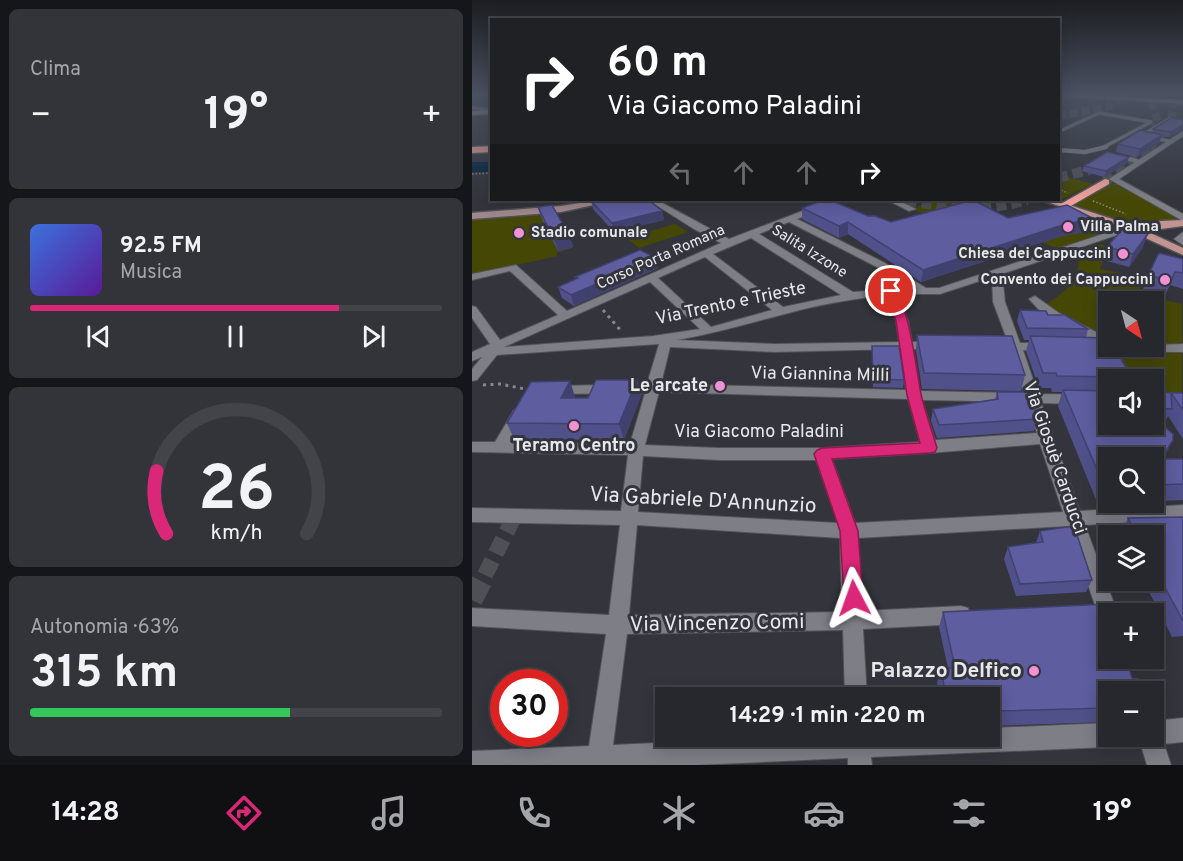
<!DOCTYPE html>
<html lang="it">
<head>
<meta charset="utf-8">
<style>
	body { margin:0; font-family:Overpass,sans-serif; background:#333439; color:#f1f3f6; height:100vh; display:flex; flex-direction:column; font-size:22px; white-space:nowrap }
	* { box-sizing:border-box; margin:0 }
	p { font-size:20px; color:#a4a6aa }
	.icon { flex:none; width:33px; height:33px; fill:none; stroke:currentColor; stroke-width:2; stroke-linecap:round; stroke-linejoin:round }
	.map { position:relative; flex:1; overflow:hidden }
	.drawer { display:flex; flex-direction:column; gap:9px; padding:9px; background:#151619; width:472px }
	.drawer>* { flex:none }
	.banner { position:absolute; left:18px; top:18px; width:570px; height:183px; border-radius:0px; box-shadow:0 3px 15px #0003,0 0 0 2px #434449; background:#202124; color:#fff; overflow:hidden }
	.needle { width:39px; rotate:144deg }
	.fabs { position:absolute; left:626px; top:291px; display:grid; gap:12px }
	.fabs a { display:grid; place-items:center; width:66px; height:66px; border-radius:0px; background:#27282d; box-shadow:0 3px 15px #0003,0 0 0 2px #434449; font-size:30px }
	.speed { position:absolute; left:18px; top:669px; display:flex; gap:12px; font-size:30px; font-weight:700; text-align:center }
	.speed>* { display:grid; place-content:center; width:78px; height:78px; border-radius:50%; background:#27282d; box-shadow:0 3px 15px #0003,0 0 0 2px #434449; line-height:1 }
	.speed .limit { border:9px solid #d22; background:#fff; color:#111 }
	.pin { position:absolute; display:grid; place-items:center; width:51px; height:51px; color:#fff; margin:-26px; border:3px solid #fff; border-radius:50%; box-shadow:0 2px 6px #0007 }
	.me { position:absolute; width:66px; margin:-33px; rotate:356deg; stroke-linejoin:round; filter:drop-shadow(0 0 4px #0008) }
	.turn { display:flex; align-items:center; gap:21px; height:126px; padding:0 18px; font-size:27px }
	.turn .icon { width:78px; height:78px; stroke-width:2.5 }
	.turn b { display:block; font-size:42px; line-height:51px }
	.lanes { display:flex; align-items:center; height:57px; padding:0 18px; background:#0003; justify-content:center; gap:30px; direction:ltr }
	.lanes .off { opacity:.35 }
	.big { font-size:45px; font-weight:700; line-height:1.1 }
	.drawer .card { flex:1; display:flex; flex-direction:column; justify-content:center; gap:9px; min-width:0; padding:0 21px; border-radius:9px; background:#333439 }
	.drawer .dial { align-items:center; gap:0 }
	.dial svg { height:156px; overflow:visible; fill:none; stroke:#434449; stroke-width:7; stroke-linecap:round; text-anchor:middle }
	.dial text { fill:#f1f3f6; stroke:none }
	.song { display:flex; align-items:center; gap:18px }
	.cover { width:72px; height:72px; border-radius:9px; background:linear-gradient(135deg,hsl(220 70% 55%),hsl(270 70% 35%)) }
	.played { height:6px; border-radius:3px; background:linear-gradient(90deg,#db2777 75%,#434449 75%) }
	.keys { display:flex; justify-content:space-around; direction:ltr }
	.heat { display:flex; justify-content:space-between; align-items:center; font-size:33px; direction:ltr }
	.charge { height:9px; border-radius:4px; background:linear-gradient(90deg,#34c759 63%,#434449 0) }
	.trip { position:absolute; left:183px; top:687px; width:345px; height:60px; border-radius:0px; background:#27282d; box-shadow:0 3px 15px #0003,0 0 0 2px #434449; font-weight:700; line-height:60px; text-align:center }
	.tab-bar { display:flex; height:96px; justify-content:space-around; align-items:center; background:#101012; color:#a4a6aa }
	.tab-bar .icon { width:42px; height:42px }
	.tab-bar .active { color:#db2777 }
	.tab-bar b { font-size:27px; color:#f1f3f6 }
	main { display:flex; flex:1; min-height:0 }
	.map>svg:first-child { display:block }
</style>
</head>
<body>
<main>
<section class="drawer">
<div class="card"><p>Clima</p>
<div class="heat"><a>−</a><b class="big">19°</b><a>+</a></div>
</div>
<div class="card">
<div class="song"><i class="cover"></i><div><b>92.5 FM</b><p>Musica</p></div></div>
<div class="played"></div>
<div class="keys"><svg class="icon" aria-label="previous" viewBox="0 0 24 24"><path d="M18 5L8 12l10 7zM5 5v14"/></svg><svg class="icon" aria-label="pause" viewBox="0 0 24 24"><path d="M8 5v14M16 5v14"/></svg><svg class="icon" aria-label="next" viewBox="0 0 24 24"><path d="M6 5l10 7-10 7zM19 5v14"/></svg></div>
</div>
<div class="card dial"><svg viewBox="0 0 100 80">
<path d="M14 69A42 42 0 1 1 86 69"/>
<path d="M14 69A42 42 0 0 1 9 37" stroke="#db2777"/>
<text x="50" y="56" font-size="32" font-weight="700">26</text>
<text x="50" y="72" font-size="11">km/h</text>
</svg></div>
<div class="card"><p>Autonomia · 63%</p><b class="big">315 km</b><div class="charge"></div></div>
</section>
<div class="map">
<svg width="711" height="765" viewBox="0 0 711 765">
	<rect width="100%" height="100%" fill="#34353c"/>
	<path fill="#454805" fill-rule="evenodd" d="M587,175L621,184L588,200Z
		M645,182L710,218V223L664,230L593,205Z
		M460,200H487L503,205L463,218L440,209Z
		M84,213L100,248L84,253L85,256L0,275V219Z
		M600,213L648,229L587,250L549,231Z
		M203,224L216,232L167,248L155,238Z
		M630,244L636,247L628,269L672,278L667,294L710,304V402L681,401V380L655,379L627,338L574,304C592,294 614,275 604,251ZM636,302H681V346H636Z"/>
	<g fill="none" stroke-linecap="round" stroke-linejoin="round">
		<path fill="#042540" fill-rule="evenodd" d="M0,162H20V172H0Z"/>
		<path stroke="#4f5056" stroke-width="16" stroke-dasharray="16 8" stroke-linecap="butt" d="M13,575L43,515"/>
		<path stroke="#4f5056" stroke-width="21" stroke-dasharray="21 10" stroke-linecap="butt" d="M0,600L14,573"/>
		<path stroke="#4f5056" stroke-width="8" stroke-dasharray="8 4" stroke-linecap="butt" d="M671,93L679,102L686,121L680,135L672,145
			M586,116L635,107L658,93
			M677,148C690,135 702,123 701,104L687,93"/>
		<path stroke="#4f5056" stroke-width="10" stroke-dasharray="10 5" stroke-linecap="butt" d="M586,178L635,165
			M633,182L678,147
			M435,200C476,209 515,212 555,200"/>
		<g stroke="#515157" stroke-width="4.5">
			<path id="lane-far1" d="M697,119L669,136L697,141
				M586,132L627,113L679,122L630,148"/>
		</g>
		<g stroke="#515157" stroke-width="5">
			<path id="lane" d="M586,150L613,152L634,147
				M649,157L665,161"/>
		</g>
		<g stroke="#515157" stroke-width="2">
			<path id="street" d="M0,93H10L0,96Z
				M647,93H678L652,96L649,100L646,98Z
				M0,106L20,109V113L0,110Z
				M711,131V136L647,179L711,214V221L637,179Z
				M176,200H185L257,239L359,200H369L368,202L325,219L413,263L454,288H467L637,232L666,228V232L642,236L530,274L533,302L548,343H571L577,347L571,351L551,350L566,394L636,395V405L569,403L608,511L711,505V519L613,525L646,614H636V623L629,621L626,614L596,526L386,538L390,611L489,606L496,608L499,615L496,622L489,624L391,629L395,698H373L371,630L155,634L141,745L333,736H518V728L636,723V736H647L644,743L636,747L399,757L400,765H376V758L225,765H0V751L117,746L134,634L0,626V608L137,615L148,525L0,522V508L149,511L156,455L0,452V442H23L42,410L47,408L54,413L38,442L158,444L173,393L83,394L76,390L83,386L175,384L187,344L25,355L5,380L0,381V369L10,357L0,361V352L18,344L0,318V306L4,307L28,340L86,315L38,271L0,280V274L44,265L95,311L249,243L222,229ZM317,222L405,267L439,288L381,292L287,234ZM279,238L369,295L311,307L241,254ZM233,257L300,310L239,327L186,278ZM520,277L521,302L536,342H525L519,346L525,350H538L552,393L448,391L441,349H460L466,345L460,341L440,342L436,321L426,294H468ZM178,282L228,329L181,336L32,347ZM415,295L424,321L427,342L303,344L205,340C240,334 274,324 309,315C344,305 379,299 415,295ZM198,347L303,352L428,349L434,390L189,384ZM187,392L436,399L448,442L350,448H247L173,445ZM450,400L555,402L565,433L463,440ZM568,444L591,512L383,523L360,459L458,453ZM171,456L247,460H344L366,523L166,512ZM165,525L368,538L370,612L157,615Z
				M415,200H425L444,209L437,211Z
				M711,232V245L702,239Z
				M563,296L587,313L630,335L636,340V346L711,344V352H645L661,380H648L632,352L620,351L618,348L626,344L570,313L557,299Z
				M711,718V742L692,744L699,765H675L666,736H681V721Z"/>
		</g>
		<g stroke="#515157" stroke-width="3">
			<path id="secondary" d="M127,200H145L89,212L0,219V213L89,206Z"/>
		</g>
		<g stroke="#515157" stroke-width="3">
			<path id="primary" d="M587,93L711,100V104L589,96Z
				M20,110V114L0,115V111Z
				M569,200H582L665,227L689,221L711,220V226L674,231L711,248V255L647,226Z"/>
		</g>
		<g stroke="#515157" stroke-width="3">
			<path id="highway" d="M20,146V152L0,153V147Z
				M633,179L637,180V184L597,207L593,208L587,205Z"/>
		</g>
		<path stroke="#87888d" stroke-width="1.5" stroke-dasharray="1.5 2" stroke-linecap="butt" d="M0,174L20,173
			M586,189L596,193
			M621,201L654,214"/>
		<path stroke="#87888d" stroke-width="3" stroke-dasharray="3 4.5" stroke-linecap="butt" d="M131,310L150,332
			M11,385L28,384L58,390"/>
		<use href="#lane-far1" stroke="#7d7e86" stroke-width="3"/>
		<use href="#lane" stroke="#7d7e86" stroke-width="4"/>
		<use href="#street" fill="#7d7e86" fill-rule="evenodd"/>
		<use href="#secondary" fill="#9f888c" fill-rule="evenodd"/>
		<use href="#primary" fill="#c19391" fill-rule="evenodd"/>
		<use href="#highway" fill="#efa199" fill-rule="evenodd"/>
	</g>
	<path fill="#50508a" d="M711,120V129L697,137L690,136L687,143L665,157L644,152L646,144L680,133L681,129Z
		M655,163L632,177L610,171L612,166Z
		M119,201L190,211L192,220L142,232L121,209Z
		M66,207L98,237L101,247L86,251L69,217Z
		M330,208L396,216L419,222L536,218L622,219L619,231L590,236L449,282L376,234L367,238L330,219Z
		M635,247H671L657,267L631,260Z
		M184,258L186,268L102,306L90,298L86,287L104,279L103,277Z
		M711,259V289L698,285L693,295L671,289L676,275Z
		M548,310L576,315L616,329L614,338L662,380H636V424H681V391L711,393V439L696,416L692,424H690L693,456L691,459H711V500L681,501V458H636V502H625L586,406L590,392H580L579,388H567L554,351L557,340H552L545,321Z
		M445,335L553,375L549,391L450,389L444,350Z
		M400,346L432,380L431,388L401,387Z
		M165,380L169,396L152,440L42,439L35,423L103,397V398H116Z
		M525,392L566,419L562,431L465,438L459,421L461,409L523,399Z
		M711,517V636L700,637L671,580H681V536H649L648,535L656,518Z
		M568,531L620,580L614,592L544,596L532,559L536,547L564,543Z
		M471,612L660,678L636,692V722L518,726V727V698H468L465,683L469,668H476L467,627Z"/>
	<path fill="#414170" d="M711,125V129L697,137L699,132Z
		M690,135L687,143L665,157L668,149Z
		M657,157L655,163L632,177L634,171Z
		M190,211L192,220L142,232L140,223Z
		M622,219L619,231L590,236L449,282L451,270L594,224Z
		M376,222V234L367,238V226Z
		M676,234L671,247L657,267L661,254Z
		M98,237L101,247L86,251L83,241Z
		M184,258L186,268L102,306L99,295Z
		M165,380L169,396L152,440L147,424Z
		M98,381L103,397L94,414L89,398Z
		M701,440L693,456L681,474L689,459Z"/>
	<path fill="#5d5da0" stroke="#414170" stroke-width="1.5" d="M699,118L711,120V125L699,132L681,129Z
		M668,130L690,135L668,149L646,144Z
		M635,152L657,157L634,171L612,166Z
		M127,200H177L190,211L140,223L119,201Z
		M352,200H358L396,216H403L419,222L501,200L536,218L595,205L622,219L594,224L451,270L376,222L367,226L330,208Z
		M80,205L98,237L83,241L66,207Z
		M651,228L676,234L661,254L635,247Z
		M168,250L184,258L99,295L86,287L106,278L103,277Z
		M687,253L711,259V273L703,272L699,281L676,275Z
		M548,310L574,311L576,315H593L616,329L555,328Z
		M445,335L540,336L553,375L452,373Z
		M558,336L636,338V346H641L662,380H644L642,377L585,376L584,373H571Z
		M400,346H427L432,380L401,379Z
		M124,380H165L147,424L35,423L59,382L98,381L89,398H116Z
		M591,390L636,391V424H681V416L701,434V440L689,459H711V484L681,485V458H636V486H632Z
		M681,391L699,393L700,409L681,408Z
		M525,392H557L566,419L467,425L461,409L526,399Z
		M699,393H711V410Z
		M711,517V621L681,565V536H665L656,518Z
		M602,526L620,580L548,584L536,547L571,542L568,531Z
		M635,604L639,614H636V658H654L660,678L666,679L670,692H636V708L524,711L522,717H518V698H474L469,668H483L471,612Z"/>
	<linearGradient id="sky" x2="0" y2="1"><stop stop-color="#1d1d21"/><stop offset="0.47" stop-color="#4a5161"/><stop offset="1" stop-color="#4a5161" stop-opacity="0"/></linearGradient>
	<rect width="711" height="200" fill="url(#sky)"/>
	<path fill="#db2777" stroke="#8e194d" stroke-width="1.5" d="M419,288C436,294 445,375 449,394C453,412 460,430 465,448L463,452L458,453L360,459L386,531L391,598L389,605L382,607L375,605L372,598L368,531L342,454L345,450L350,448L448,443L435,395L424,321L414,291Z"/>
	<g fill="#f391d5" stroke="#34353c" stroke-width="2">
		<circle cx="596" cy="227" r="6"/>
		<circle cx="47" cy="233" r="6"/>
		<circle cx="651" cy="254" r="6"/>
		<circle cx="693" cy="280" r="6"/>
		<circle cx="248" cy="386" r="6"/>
		<circle cx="102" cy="426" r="6"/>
		<circle cx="562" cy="671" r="6"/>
	</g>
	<g text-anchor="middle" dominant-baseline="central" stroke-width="6" stroke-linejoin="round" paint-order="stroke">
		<g font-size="15" font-weight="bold" fill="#e7e8ec" stroke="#34353c" text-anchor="start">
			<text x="608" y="227">Villa Palma</text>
			<text x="59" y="233">Stadio comunale</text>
			<text x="639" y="254" text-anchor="end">Chiesa dei Cappuccini</text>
			<text x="681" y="280" text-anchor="end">Convento dei Cappuccini</text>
		</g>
		<g font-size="15" fill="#e7e8ec" stroke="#34353c">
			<text transform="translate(337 252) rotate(32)">Salita Izzone</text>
			<text transform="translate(189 258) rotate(-24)">Corso Porta Romana</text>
		</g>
		<g font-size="18" fill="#e7e8ec" stroke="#34353c">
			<text transform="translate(259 304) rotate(-12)">Via Trento e Trieste</text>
			<text transform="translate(348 375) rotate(1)">Via Giannina Milli</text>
			<text x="287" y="432">Via Giacomo Paladini</text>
			<text transform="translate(582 458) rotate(71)">Via Giosuè Carducci</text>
		</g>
		<g font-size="18" font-weight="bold" fill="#e7e8ec" stroke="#34353c" text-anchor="end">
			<text x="236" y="386">Le arcate</text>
			<text x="102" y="446" text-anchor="middle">Teramo Centro</text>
		</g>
		<g font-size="21" fill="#e7e8ec" stroke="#34353c">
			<text transform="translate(231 501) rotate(3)">Via Gabriele D'Annunzio</text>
			<text transform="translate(245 624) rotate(-1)">Via Vincenzo Comi</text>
		</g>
		<g font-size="21" font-weight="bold" fill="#e7e8ec" stroke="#34353c" text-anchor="end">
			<text x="550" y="671">Palazzo Delfico</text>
		</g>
	</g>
</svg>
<div class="fabs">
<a><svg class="needle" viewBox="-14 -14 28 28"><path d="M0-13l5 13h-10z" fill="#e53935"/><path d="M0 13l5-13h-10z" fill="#a4a6aa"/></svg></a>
<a><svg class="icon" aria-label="sound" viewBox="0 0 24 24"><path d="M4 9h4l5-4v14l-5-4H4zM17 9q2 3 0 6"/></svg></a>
<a><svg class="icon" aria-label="search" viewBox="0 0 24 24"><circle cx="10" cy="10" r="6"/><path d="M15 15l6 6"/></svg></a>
<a><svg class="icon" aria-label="layers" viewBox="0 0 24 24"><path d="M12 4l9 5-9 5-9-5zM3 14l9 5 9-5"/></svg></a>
<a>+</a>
<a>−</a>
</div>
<div class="speed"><div class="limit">30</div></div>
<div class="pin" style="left:419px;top:291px;background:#d93025"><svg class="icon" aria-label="arrive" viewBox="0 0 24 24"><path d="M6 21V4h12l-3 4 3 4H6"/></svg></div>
<svg class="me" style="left:382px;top:598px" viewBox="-20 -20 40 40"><path d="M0-17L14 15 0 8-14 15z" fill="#db2777" stroke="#fff" stroke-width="4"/></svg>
<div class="trip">14:29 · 1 min · 220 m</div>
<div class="banner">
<div class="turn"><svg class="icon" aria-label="right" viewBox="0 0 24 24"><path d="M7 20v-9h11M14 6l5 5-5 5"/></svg><div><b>60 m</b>Via Giacomo Paladini</div></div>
<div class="lanes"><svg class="icon off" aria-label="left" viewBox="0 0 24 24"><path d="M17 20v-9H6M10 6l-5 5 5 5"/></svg><svg class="icon off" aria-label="ahead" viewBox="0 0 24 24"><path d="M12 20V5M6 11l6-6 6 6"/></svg><svg class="icon off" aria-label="ahead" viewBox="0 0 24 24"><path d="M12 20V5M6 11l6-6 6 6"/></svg><svg class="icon" aria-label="right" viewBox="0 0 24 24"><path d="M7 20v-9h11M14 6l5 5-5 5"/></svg></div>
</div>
</div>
</main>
<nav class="tab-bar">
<b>14:28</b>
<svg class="icon active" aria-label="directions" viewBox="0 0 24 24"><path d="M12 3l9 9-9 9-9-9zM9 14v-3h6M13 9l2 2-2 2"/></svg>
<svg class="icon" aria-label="music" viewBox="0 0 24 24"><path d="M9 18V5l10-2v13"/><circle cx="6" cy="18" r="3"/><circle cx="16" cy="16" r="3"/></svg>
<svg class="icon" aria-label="phone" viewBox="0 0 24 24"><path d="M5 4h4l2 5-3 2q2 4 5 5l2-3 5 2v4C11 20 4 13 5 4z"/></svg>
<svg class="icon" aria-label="climate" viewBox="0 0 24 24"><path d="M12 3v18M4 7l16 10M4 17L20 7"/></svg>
<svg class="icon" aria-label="car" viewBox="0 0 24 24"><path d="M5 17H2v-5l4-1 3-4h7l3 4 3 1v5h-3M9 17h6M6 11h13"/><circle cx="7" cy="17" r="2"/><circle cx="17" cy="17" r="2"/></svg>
<svg class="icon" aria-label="filters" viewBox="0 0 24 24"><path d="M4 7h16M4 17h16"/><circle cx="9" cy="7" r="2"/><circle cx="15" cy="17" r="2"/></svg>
<b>19°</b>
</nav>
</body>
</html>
